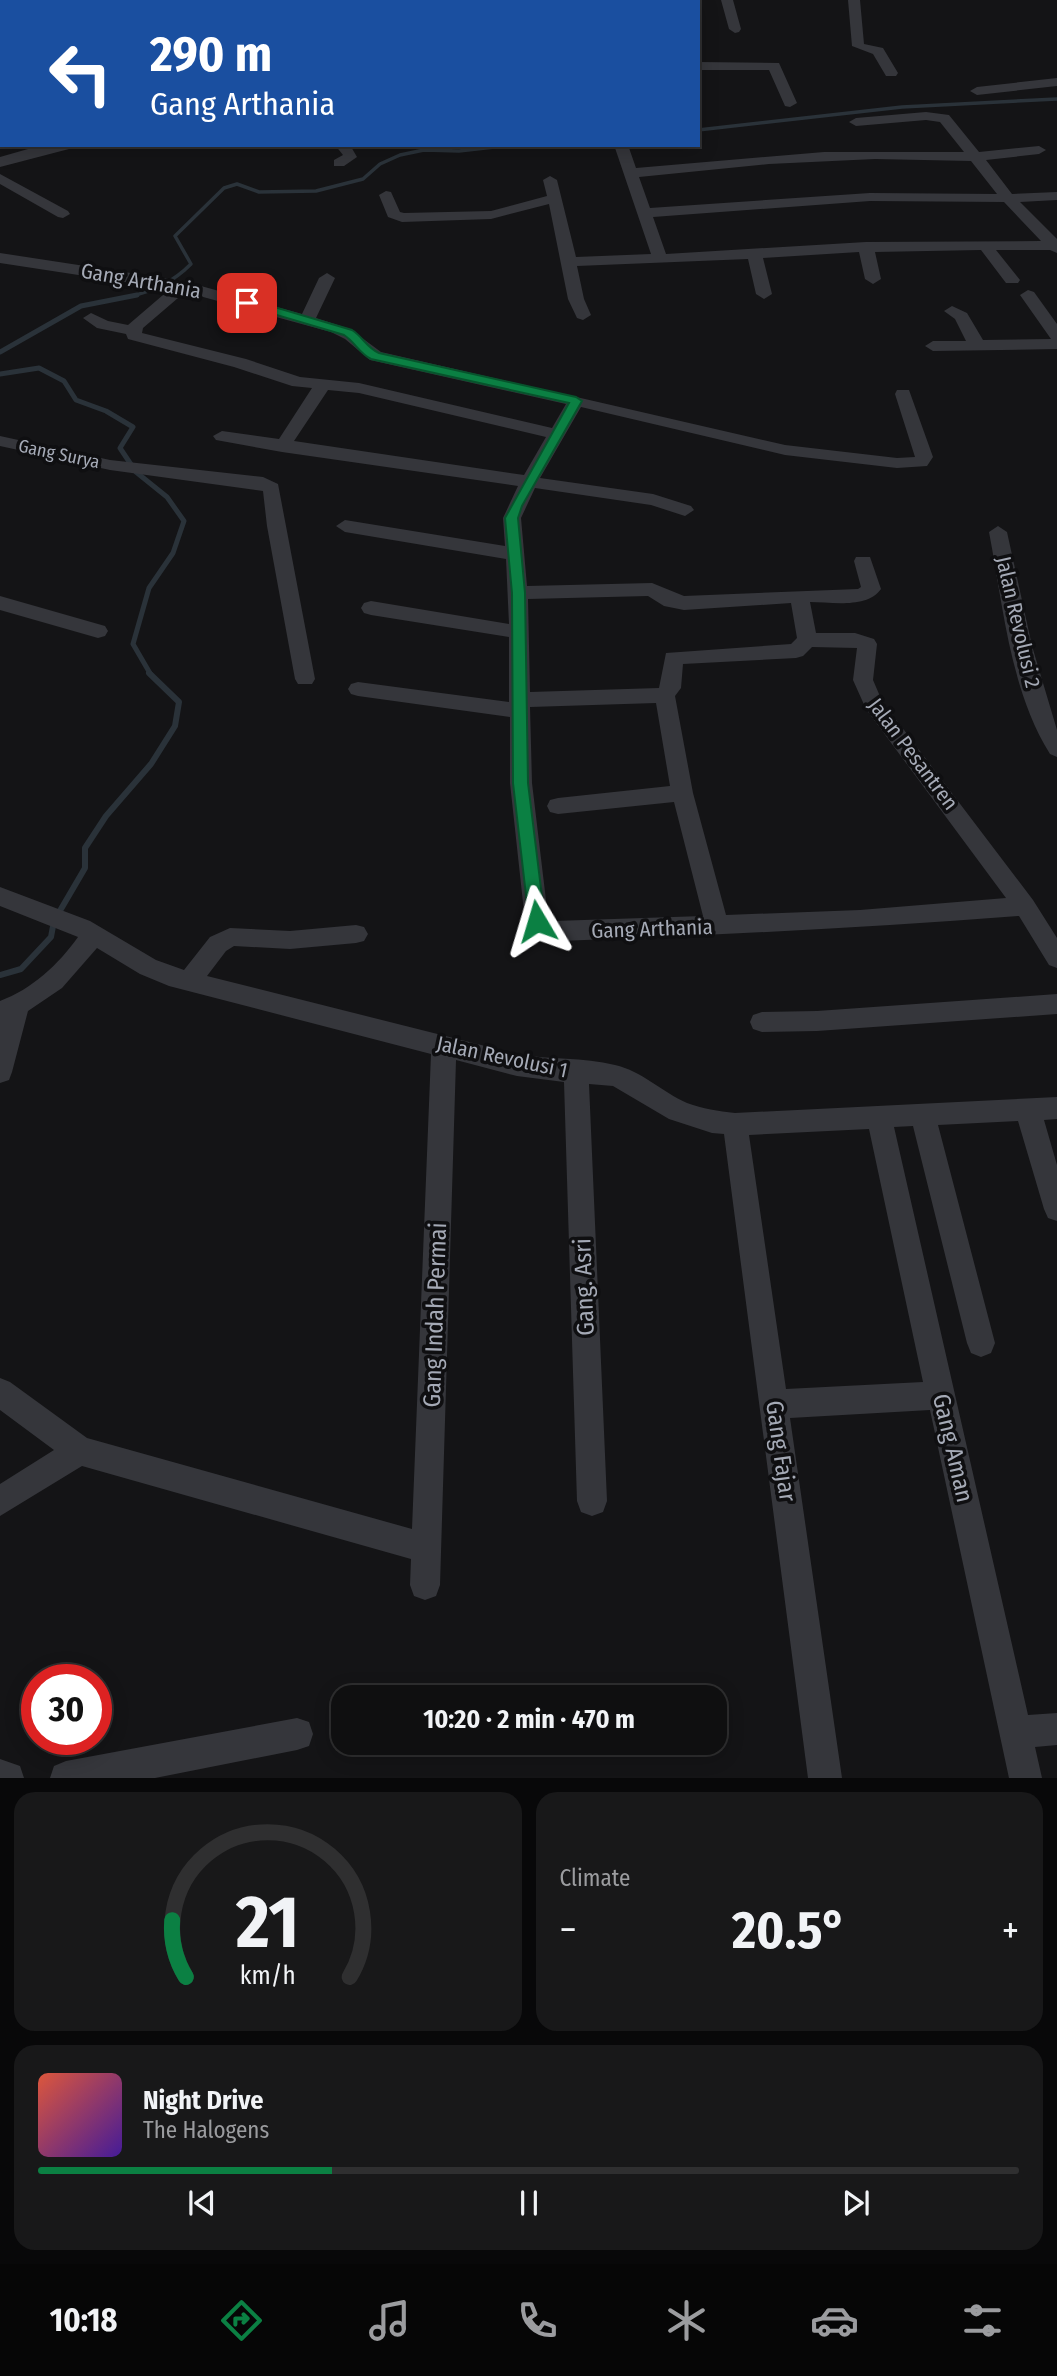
<!DOCTYPE html>
<html lang="en">
<head>
<meta charset="utf-8">
<style>
	body { margin:0; font-family:"Fira Sans Condensed",sans-serif; background:#181819; color:#f1f3f6; height:100vh; display:flex; flex-direction:column; font-size:26px; white-space:nowrap }
	* { box-sizing:border-box; margin:0 }
	p { font-size:23px; color:#9b9c9f }
	.icon { flex:none; width:38px; height:38px; fill:none; stroke:currentColor; stroke-width:2; stroke-linecap:round; stroke-linejoin:round }
	.map { position:relative; height:1778px; overflow:hidden }
	.panel { display:flex; flex-direction:column; gap:14px; padding:14px; background:#080809; flex:1 }
	.panel>* { flex:none }
	.hud { position:absolute; left:0px; top:0px; width:700px; height:147px; box-shadow:0 4px 18px #0003,0 0 0 2px #2f2f30; background:#1a4fa0; color:#fff; overflow:hidden }
	.speed { position:absolute; left:21px; top:1664px; display:flex; gap:14px; font-size:35px; font-weight:700; text-align:center }
	.speed>* { display:grid; place-content:center; width:91px; height:91px; border-radius:50%; background:#0f0f10; box-shadow:0 4px 18px #0003,0 0 0 2px #2f2f30; line-height:1 }
	.speed .limit { border:10px solid #d22; background:#fff; color:#111 }
	.pin { position:absolute; display:grid; place-items:center; width:60px; height:60px; color:#fff; margin:-30px; border-radius:14px; box-shadow:0 4px 10px #0006 }
	.me { position:absolute; width:77px; margin:-38px; rotate:353deg; stroke-linejoin:round; filter:drop-shadow(0 0 5px #0008) }
	.turn { display:flex; align-items:center; gap:24px; height:147px; padding:0 35px; font-size:32px }
	.turn .icon { width:91px; height:91px; stroke-width:2.5 }
	.turn b { display:block; font-size:49px; line-height:60px }
	.big { font-size:52px; font-weight:700; line-height:1.1 }
	.panel .tile { flex:1; display:flex; flex-direction:column; justify-content:center; gap:10px; min-width:0; padding:0 24px; border-radius:21px; background:#181819 }
	.panel .dial { align-items:center; gap:0 }
	.dial svg { height:182px; overflow:visible; fill:none; stroke:#2f2f30; stroke-width:7; stroke-linecap:round; text-anchor:middle }
	.dial text { fill:#f1f3f6; stroke:none }
	.song { display:flex; align-items:center; gap:21px }
	.cover { width:84px; height:84px; border-radius:10px; background:linear-gradient(135deg,hsl(10 70% 55%),hsl(260 70% 35%)) }
	.played { height:7px; border-radius:4px; background:linear-gradient(90deg,#0b8043 30%,#2f2f30 30%) }
	.keys { display:flex; justify-content:space-around; direction:ltr }
	.heat { display:flex; justify-content:space-between; align-items:center; font-size:38px; direction:ltr }
	.panel .tiles { flex:1; display:grid; gap:14px; grid-template-columns:1fr 1fr }
	.tile:last-child { grid-column:span 2 }
	.trip { position:absolute; left:331px; top:1685px; width:396px; height:70px; border-radius:21px; background:#0f0f10; box-shadow:0 4px 18px #0003,0 0 0 2px #2f2f30; font-weight:700; line-height:70px; text-align:center }
	.dock { display:flex; height:112px; justify-content:space-around; align-items:center; background:#060606; color:#9b9c9f }
	.dock .icon { width:49px; height:49px }
	.dock .current { color:#0b8043 }
	.dock b { font-size:32px; color:#f1f3f6 }
	.map>svg:first-child { display:block }
</style>
</head>
<body>
<div class="map">
<svg width="1057" height="1778" viewBox="0 0 1057 1778">
	<rect width="100%" height="100%" fill="#141416"/>
	<g fill="none" stroke-linecap="round" stroke-linejoin="round">
		<path stroke="#2a3239" stroke-width="3.5" d="M698,130L902,107L1057,99
			M128,297C154,291 173,282 191,264L175,236L224,188L237,184L259,192L316,191L363,179L380,164L400,155L424,150L459,151L513,145"/>
		<path stroke="#2a3239" stroke-width="5" d="M0,352L81,306L137,295
			M0,374L39,368L64,381L76,400L106,411L133,427L120,448L136,472L167,497L184,521L173,553L149,588L133,644L151,675"/>
		<path stroke="#2a3239" stroke-width="6" d="M0,975L21,969L51,937L54,921L85,868V848L106,816L151,764L175,726L179,702L149,673"/>
		<path fill="#35363b" fill-rule="evenodd" d="M298,0H321L297,2Z
			M406,0H419L420,2H407Z
			M515,0H528L529,2H516Z
			M561,0H573V2H561Z
			M721,0H733L741,29L739,32L735,33L729,29Z
			M848,0H860L864,44L883,48L898,73L896,76H886L873,54L852,46Z
			M698,62L779,63L797,103L790,107L785,106L769,70H698Z
			M1057,78V86L977,95L970,91L977,87Z
			M926,112L949,115L979,152L1039,146L1046,150L1039,154L986,160L1012,194L1057,192V200L1020,202L1057,239V253L1050,250H996L1020,280L1018,283H1006L981,250L875,252L881,279L873,284L865,279L859,252L763,258L772,294L764,299L756,294L748,259L577,266L584,299L591,315L583,320L577,318L568,299L549,204L491,219L402,222L388,217L379,195L386,191L391,192L400,212L404,213L491,211L547,196L543,180L550,176L557,180L576,257L651,254L614,145H628L636,168L824,152H964L940,122L926,120L856,126L849,122L856,118ZM875,159L971,161L997,194L870,193L650,208L639,177L769,164ZM870,201L1004,202L1041,241L866,242L666,254L653,217Z
			M0,118H2L0,127Z
			M335,145H350L357,157L344,166H334V160L343,155Z
			M0,174L68,211L70,214L63,218L58,217L0,184Z
			M0,253L183,281L302,314L319,278L327,273L335,278L316,318L350,329L381,352L785,445L897,458L915,457L895,394L897,390H909L933,457L927,466L897,468L785,455L581,407L540,478L653,494L691,506L694,510L685,516L651,505L535,488L521,518L527,586L652,583L684,596L858,589L861,587L854,561L856,557H870L881,589C867,609 831,602 810,602L816,633H855L874,639L877,644L873,680L882,701L1033,900L1057,938V968L1049,965L1019,916C865,928 713,935 559,941L538,935L525,921L510,783V717L358,696L351,694L348,689L351,684L358,682L509,702V637L371,615L364,613L361,608L364,603L371,601L509,624L506,559L345,532L336,526L345,520L505,546L503,518L518,486L282,452L216,440L213,436L222,431L279,439L312,388L292,386L234,367L128,339L126,334L97,328L83,318L91,313L108,321L128,325L170,289L0,263ZM185,292L331,332L345,339L370,360L566,404L552,428L359,383L300,377L246,359L142,333L143,328ZM328,390L359,393L546,437L524,475L294,441ZM648,596L664,606L684,610L791,603L797,638L791,644L666,653L659,688L530,692L528,599ZM812,647L857,648L853,680L866,709L1006,898L860,910L726,915L693,793L675,696L681,688L683,664L796,658L803,656ZM656,703L670,786L558,798L550,800L547,806L550,812L558,814L674,802L703,916L554,921L548,917L532,783L530,707Z
			M1028,290L1034,292L1057,324V349L933,351L925,346L933,341H966L955,319L944,311L952,306L967,313L983,340L1051,339L1020,295Z
			M0,436L110,460L263,477L278,484L315,679L312,684H298L295,679L267,526L263,491L110,470L0,446Z
			M998,526L1007,532L1032,646L1057,730V757L1050,754C1010,690 1003,605 989,532Z
			M0,596L105,626L108,631L105,636L98,638L0,610Z
			M0,887L90,921L156,960L184,970L210,937L230,928L290,931L356,925L364,927L368,934L364,941L356,943L290,949L234,946L226,951L207,976L517,1054C549,1060 583,1057 615,1065C642,1071 662,1092 687,1103C703,1109 718,1111 735,1113L1057,1097V1119L1044,1120L1057,1165V1221L1048,1218L1044,1209L1018,1121L938,1125L995,1343L991,1353L981,1357L971,1353L967,1343L913,1126L894,1127L1028,1715L1057,1713V1745L1035,1747L1042,1778H1009L930,1410L790,1418L842,1778H808L724,1134L712,1133L669,1119L613,1086L589,1084L607,1501L603,1512L592,1516L581,1512L577,1501L564,1082L517,1076L456,1060L440,1585L436,1596L425,1600L414,1596L410,1585L411,1559L82,1466L0,1516V1484L54,1450L0,1410V1378L10,1382L87,1438L412,1529L431,1054L169,986L140,974L97,948L62,988L28,1011L12,1072L9,1080L0,1083V1001C32,989 58,965 78,937L0,906ZM869,1129L923,1382L786,1389L749,1135Z
			M1057,994V1014L817,1031L762,1032L753,1029L750,1022L753,1015L762,1012L817,1011Z
			M297,1718L309,1722L313,1734L309,1746L297,1750L155,1778H50L54,1766L66,1761Z
			M0,1759L20,1766L24,1778H0Z"/>
		<path fill="#35363b" fill-rule="evenodd" d="M542,0H565L541,2Z
			M42,145H71L69,149L0,167V157Z"/>
	</g>
	<path fill="#0b8043" stroke="#07532c" stroke-width="2" d="M247,299L352,330C363,337 367,348 379,353L576,397L582,401L522,506L518,518L525,593L528,783L545,921L543,925L537,927L529,921L513,783L512,593L505,518L569,403L371,359C359,353 355,342 344,335L243,305L242,303Z"/>
	<g text-anchor="middle" dominant-baseline="central" stroke-width="7" stroke-linejoin="round" paint-order="stroke">
		<g font-size="18" fill="#a5aab6" stroke="#0f0f11">
			<text transform="translate(59 454) rotate(12)">Gang Surya</text>
		</g>
		<g font-size="21" fill="#a5aab6" stroke="#0f0f11">
			<text transform="translate(141 281) rotate(10)">Gang Arthania</text>
			<text transform="translate(1018 622) rotate(77)">Jalan Revolusi 2</text>
			<text transform="translate(913 754) rotate(53)">Jalan Pesantren</text>
			<text transform="translate(652 929) rotate(-2)">Gang Arthania</text>
			<text transform="translate(502 1057) rotate(12)">Jalan Revolusi 1</text>
		</g>
		<g font-size="24" fill="#a5aab6" stroke="#0f0f11">
			<text transform="translate(584 1287) rotate(-92)">Gang. Asri</text>
			<text transform="translate(435 1315) rotate(-88)">Gang Indah Permai</text>
			<text transform="translate(953 1448) rotate(77)">Gang Aman</text>
			<text transform="translate(781 1451) rotate(82)">Gang Fajar</text>
		</g>
	</g>
</svg>
<div class="speed"><div class="limit">30</div></div>
<div class="pin" style="left:247px;top:303px;background:#d93025"><svg class="icon" aria-label="arrive" viewBox="0 0 24 24"><path d="M6 21V4h12l-3 4 3 4H6"/></svg></div>
<svg class="me" style="left:537px;top:921px" viewBox="-20 -20 40 40"><path d="M0-17L14 15 0 8-14 15z" fill="#0b8043" stroke="#fff" stroke-width="4"/></svg>
<div class="trip">10:20 · 2 min · 470 m</div>
<div class="hud">
<div class="turn"><svg class="icon" aria-label="left" viewBox="0 0 24 24"><path d="M17 20v-9H6M10 6l-5 5 5 5"/></svg><div><b>290 m</b>Gang Arthania</div></div>
</div>
</div>
<section class="panel">
<div class="tiles">
<div class="tile dial"><svg viewBox="0 0 100 80">
<path d="M14 69A42 42 0 1 1 86 69"/>
<path d="M14 69A42 42 0 0 1 8 44" stroke="#0b8043"/>
<text x="50" y="56" font-size="32" font-weight="700">21</text>
<text x="50" y="72" font-size="11">km/h</text>
</svg></div>
<div class="tile"><p>Climate</p>
<div class="heat"><a>−</a><b class="big">20.5°</b><a>+</a></div>
</div>
<div class="tile">
<div class="song"><i class="cover"></i><div><b>Night Drive</b><p>The Halogens</p></div></div>
<div class="played"></div>
<div class="keys"><svg class="icon" aria-label="previous" viewBox="0 0 24 24"><path d="M18 5L8 12l10 7zM5 5v14"/></svg><svg class="icon" aria-label="pause" viewBox="0 0 24 24"><path d="M8 5v14M16 5v14"/></svg><svg class="icon" aria-label="next" viewBox="0 0 24 24"><path d="M6 5l10 7-10 7zM19 5v14"/></svg></div>
</div>
</div>
</section>
<nav class="dock">
<b>10:18</b>
<svg class="icon current" aria-label="directions" viewBox="0 0 24 24"><path d="M12 3l9 9-9 9-9-9zM9 14v-3h6M13 9l2 2-2 2"/></svg>
<svg class="icon" aria-label="music" viewBox="0 0 24 24"><path d="M9 18V5l10-2v13"/><circle cx="6" cy="18" r="3"/><circle cx="16" cy="16" r="3"/></svg>
<svg class="icon" aria-label="phone" viewBox="0 0 24 24"><path d="M5 4h4l2 5-3 2q2 4 5 5l2-3 5 2v4C11 20 4 13 5 4z"/></svg>
<svg class="icon" aria-label="climate" viewBox="0 0 24 24"><path d="M12 3v18M4 7l16 10M4 17L20 7"/></svg>
<svg class="icon" aria-label="car" viewBox="0 0 24 24"><path d="M5 17H2v-5l4-1 3-4h7l3 4 3 1v5h-3M9 17h6M6 11h13"/><circle cx="7" cy="17" r="2"/><circle cx="17" cy="17" r="2"/></svg>
<svg class="icon" aria-label="filters" viewBox="0 0 24 24"><path d="M4 7h16M4 17h16"/><circle cx="9" cy="7" r="2"/><circle cx="15" cy="17" r="2"/></svg>
</nav>
</body>
</html>
